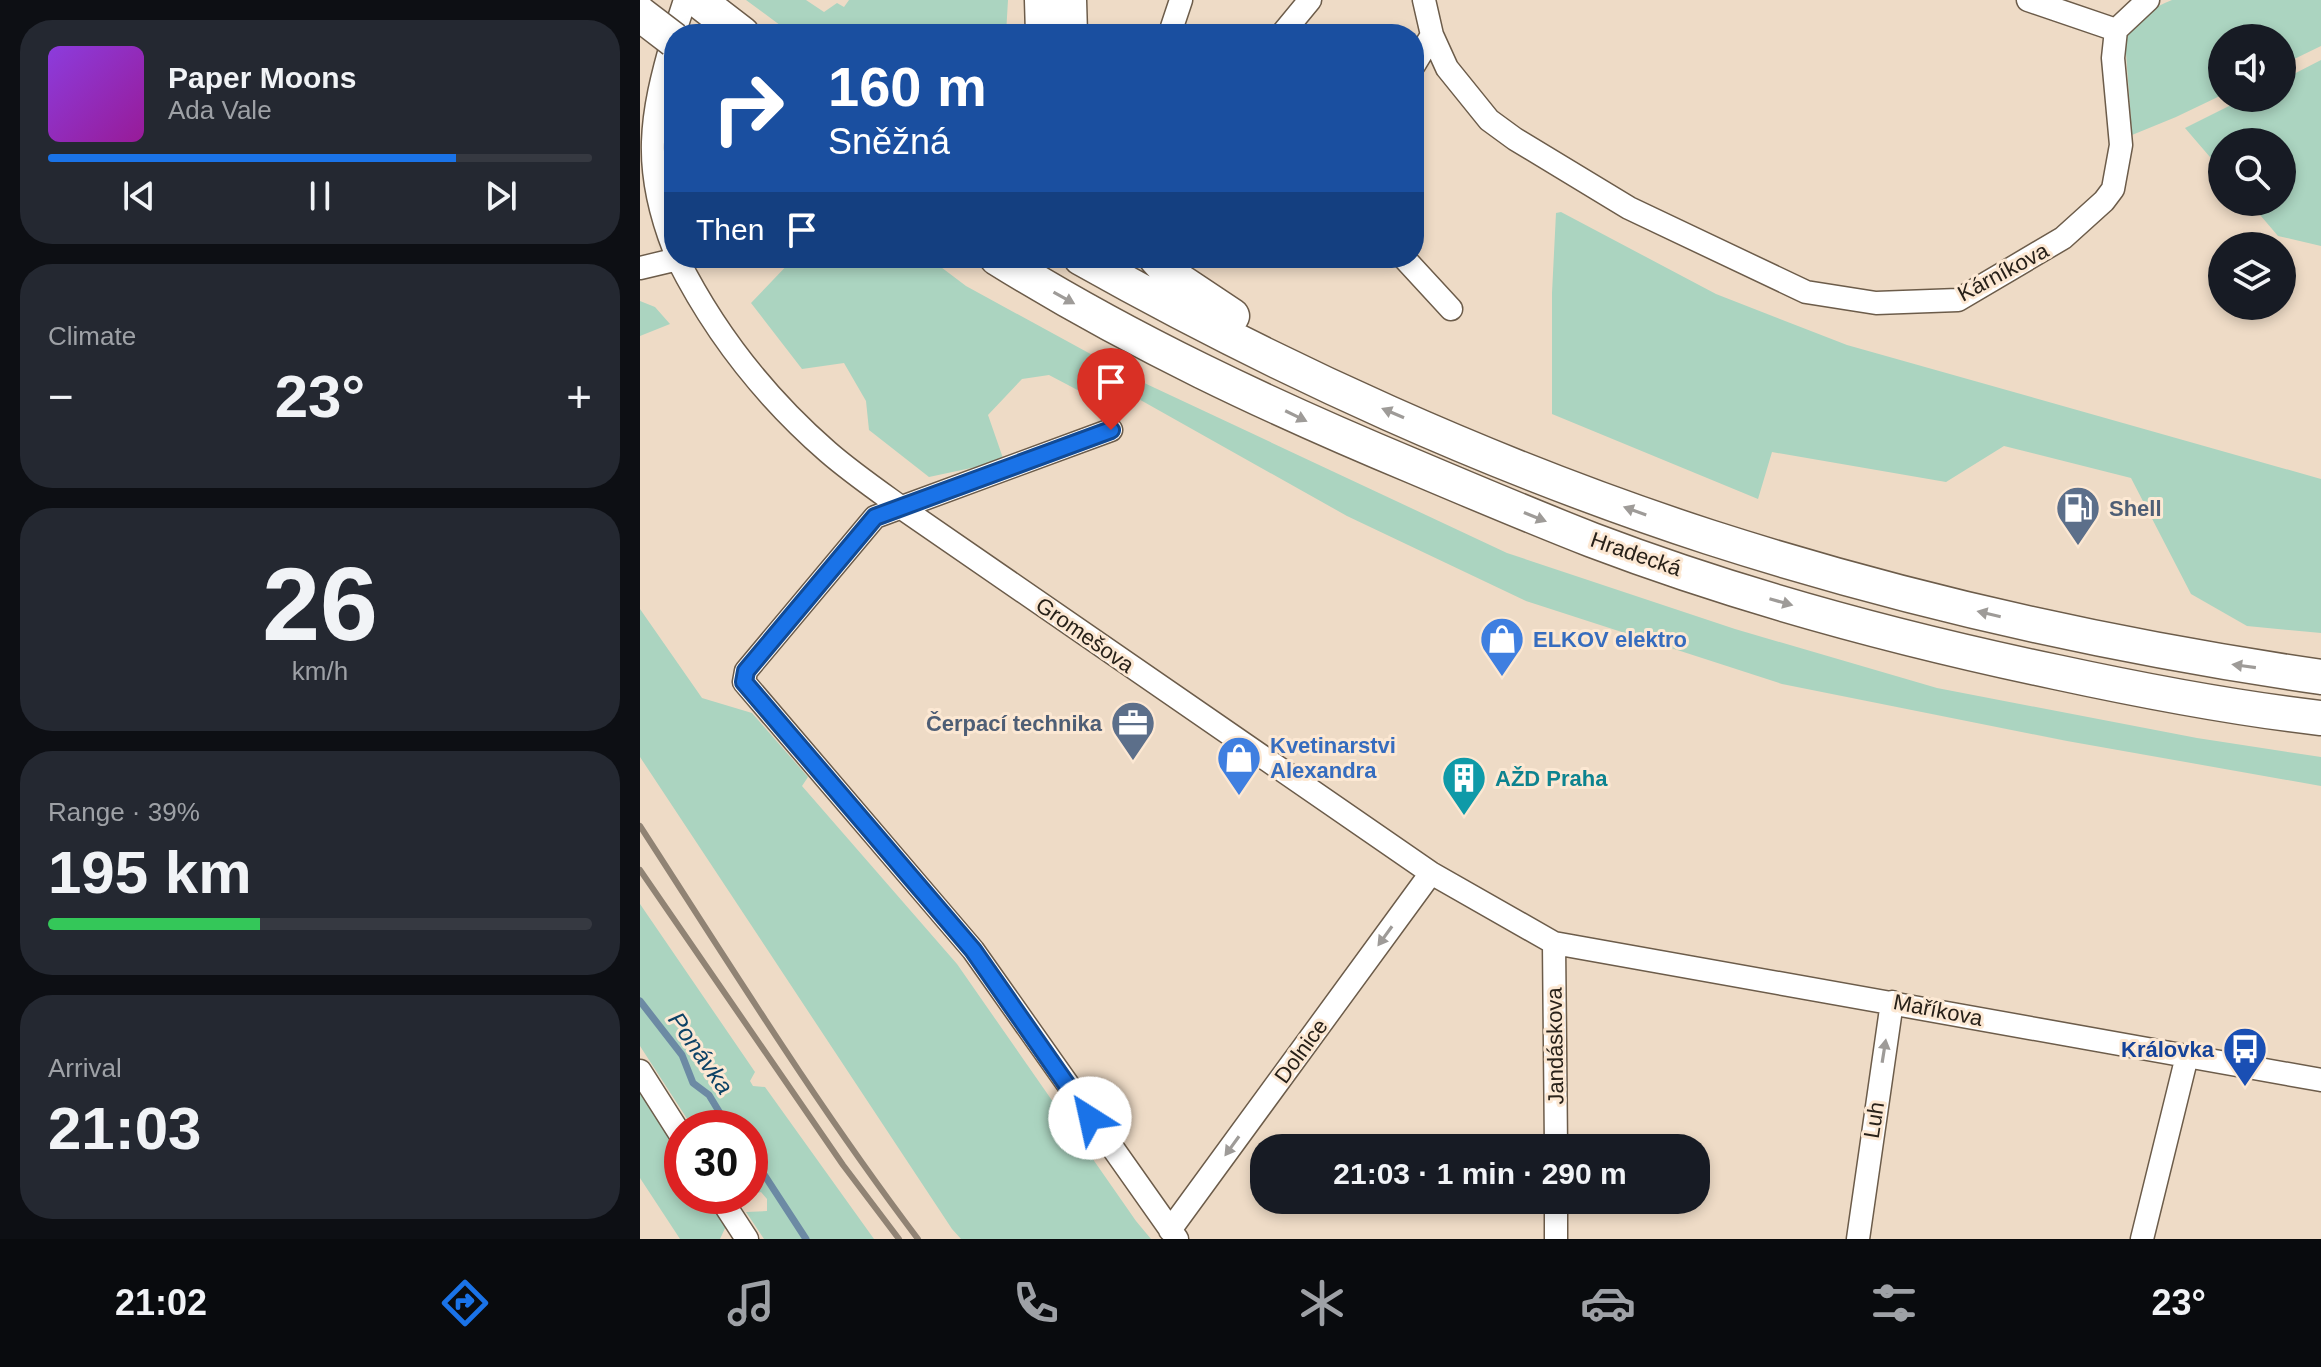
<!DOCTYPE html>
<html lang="en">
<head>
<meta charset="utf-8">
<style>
	body { margin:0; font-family:Helvetica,sans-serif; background:#242831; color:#f1f3f6; height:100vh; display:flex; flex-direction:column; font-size:30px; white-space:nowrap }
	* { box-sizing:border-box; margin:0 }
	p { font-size:26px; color:#9ea1a6 }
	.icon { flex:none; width:44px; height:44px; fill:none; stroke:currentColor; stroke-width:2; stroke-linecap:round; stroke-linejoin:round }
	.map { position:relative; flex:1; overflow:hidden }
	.side { display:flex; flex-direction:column; gap:20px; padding:20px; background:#0d0f14; width:640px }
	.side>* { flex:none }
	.guide { position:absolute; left:24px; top:24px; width:760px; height:244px; border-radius:32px; box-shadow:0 4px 12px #0003; background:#1a4fa0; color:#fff; overflow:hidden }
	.tools { position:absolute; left:1568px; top:24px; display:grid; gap:16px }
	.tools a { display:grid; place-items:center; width:88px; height:88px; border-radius:50%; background:#171b24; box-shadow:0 4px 12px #0003; font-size:40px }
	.speed { position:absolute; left:24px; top:1110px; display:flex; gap:16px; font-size:40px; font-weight:700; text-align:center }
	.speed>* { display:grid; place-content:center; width:104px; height:104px; border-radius:50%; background:#171b24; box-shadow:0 4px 12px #0003; line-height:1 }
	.speed .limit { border:12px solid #d22; background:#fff; color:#111 }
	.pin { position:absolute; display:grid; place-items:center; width:68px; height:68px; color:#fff; margin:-82px -34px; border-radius:50% 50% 50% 0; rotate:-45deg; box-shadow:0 0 8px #0007 }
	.pin .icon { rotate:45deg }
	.me { position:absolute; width:88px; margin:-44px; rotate:325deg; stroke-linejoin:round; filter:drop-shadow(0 0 6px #0008) }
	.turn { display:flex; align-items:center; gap:28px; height:168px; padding:0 32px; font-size:36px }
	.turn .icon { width:104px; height:104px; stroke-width:2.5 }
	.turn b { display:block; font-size:56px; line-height:68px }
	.then { display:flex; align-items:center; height:76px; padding:0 32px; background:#0003; gap:16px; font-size:30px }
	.big { font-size:60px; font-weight:700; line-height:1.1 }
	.side .widget { flex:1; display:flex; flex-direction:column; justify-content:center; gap:12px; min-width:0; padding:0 28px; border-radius:32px; background:#242831 }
	.side .dial { align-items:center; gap:0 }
	.dial b { font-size:104px; line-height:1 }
	.song { display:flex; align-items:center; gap:24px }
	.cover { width:96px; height:96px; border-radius:12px; background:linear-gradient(135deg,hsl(270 70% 55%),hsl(300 70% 35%)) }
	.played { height:8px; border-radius:4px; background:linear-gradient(90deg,#1a73e8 75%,#363941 75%) }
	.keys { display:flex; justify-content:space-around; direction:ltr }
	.heat { display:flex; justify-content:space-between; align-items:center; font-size:44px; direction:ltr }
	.charge { height:12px; border-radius:6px; background:linear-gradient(90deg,#34c759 39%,#363941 0) }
	.trip { position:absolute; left:610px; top:1134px; width:460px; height:80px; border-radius:32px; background:#171b24; box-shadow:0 4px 12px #0003; font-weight:700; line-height:80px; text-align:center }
	.tab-bar { display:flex; height:128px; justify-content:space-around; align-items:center; background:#090b0e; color:#9ea1a6 }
	.tab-bar .icon { width:56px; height:56px }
	.tab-bar .on { color:#1a73e8 }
	.tab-bar b { font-size:36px; color:#f1f3f6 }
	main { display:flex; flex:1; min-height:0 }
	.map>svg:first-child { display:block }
</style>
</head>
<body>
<main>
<section class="side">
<div class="widget">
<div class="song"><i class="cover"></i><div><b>Paper Moons</b><p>Ada Vale</p></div></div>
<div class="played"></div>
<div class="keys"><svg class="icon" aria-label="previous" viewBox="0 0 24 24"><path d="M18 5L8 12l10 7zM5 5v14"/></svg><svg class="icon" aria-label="pause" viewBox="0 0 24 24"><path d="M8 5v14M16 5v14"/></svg><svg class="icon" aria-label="next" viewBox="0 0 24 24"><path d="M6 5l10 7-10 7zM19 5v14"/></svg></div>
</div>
<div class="widget"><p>Climate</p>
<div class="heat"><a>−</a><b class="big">23°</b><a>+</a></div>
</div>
<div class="widget dial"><b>26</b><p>km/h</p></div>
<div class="widget"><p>Range · 39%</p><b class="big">195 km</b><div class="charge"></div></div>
<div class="widget"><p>Arrival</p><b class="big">21:03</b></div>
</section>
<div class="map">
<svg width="1681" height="1239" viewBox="0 0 1681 1239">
	<rect width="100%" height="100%" fill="#eedbc6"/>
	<path fill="#abd4c0" d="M106,0H166L184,12L197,3L204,7L209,0H368L366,34H152Z
		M1532,0H1681V46L1642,65V38H1582V95L1536,117L1492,135L1485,40C1493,21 1513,7 1532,0Z
		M1681,60V246L1638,236L1609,202H1642V142H1582V171L1545,128L1605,98H1642V80Z
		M921,212L1076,294L1207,345L1681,479V633L1607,626L1551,594L1491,478L1364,446L1306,482L1132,452L1118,499L912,414V293L916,213Z
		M154,258H289L326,286L500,381L867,553L1095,629L1297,688L1557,738L1681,757V786L1427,741L1142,684L886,601L707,516L488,393L447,395L409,375L382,379L348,415L364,461L289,477L229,430L226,401L204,363L162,369L111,303Z
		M0,301L15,307L30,324L0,336Z
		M0,609L62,698L112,713L168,777L162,786L317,964L496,1221L511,1239H321L312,1229L0,757Z
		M0,904L115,1072L110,1081L113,1086L125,1087L234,1239H124L106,1212L127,1211V1199L121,1192L110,1195V1128H53L0,1046Z
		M0,1093L42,1156V1196H68L87,1224L80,1239H40L0,1178Z"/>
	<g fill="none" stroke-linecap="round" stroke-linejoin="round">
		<path stroke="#6c8aa4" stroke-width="7" d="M0,1001L42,1055L53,1083L69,1095L89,1128
			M110,1153L166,1239"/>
		<g stroke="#6c5c4a" stroke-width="25">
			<path id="minor" d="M784,0L792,35L807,68L849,120L875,139L989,208L1166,292L1236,303L1318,300L1423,238L1464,201L1473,189L1481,145L1473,58L1476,30L1508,0
				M1388,0L1476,30
				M532,27L541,0
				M34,34L45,0
				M642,34L670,0
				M34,35C10,117 2,167 34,249
				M774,65L792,35
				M37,258C74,332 126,398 188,452C211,472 237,490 262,508L791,873L914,943L1681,1080
				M764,258L811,309
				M0,268L38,259
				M471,430L235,517L106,671L104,682L333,950L537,1239
				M914,943L916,1148
				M0,1071L42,1137
				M79,1196L107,1239
				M916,1200V1239
				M530,1230L791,873
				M1218,1239L1252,1002
				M1502,1239L1547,1056"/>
		</g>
		<g stroke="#6c5c4a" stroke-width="37">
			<path id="highway" d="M58,0L102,34
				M402,0L403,34
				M429,0L430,34
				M357,258C490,341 631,407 775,467C834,492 893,517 952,540C1102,597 1259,639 1416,672C1504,691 1592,708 1681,718
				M441,258C638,369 854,467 1069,537C1268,601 1474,647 1681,677
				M516,258L532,276L592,316"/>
		</g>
		<use href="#minor" stroke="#fff" stroke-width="22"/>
		<use href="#highway" stroke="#fff" stroke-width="34"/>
		<path stroke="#908374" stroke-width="6" d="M0,826C90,965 178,1107 278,1239
			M0,870L203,1165L259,1239"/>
		<g stroke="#6c5c4a" stroke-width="37" stroke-linecap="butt">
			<path id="highway-bridge" d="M0,14L34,40"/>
		</g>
		<use href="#highway-bridge" stroke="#fff" stroke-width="34"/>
	</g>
	<defs><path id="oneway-solid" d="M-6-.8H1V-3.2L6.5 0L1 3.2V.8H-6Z" transform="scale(2)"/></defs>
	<g fill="#9e9b98">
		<use href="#oneway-solid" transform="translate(424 298) rotate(29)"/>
		<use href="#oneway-solid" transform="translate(753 413) rotate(-157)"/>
		<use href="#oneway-solid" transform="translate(656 416) rotate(26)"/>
		<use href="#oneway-solid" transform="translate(995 511) rotate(-160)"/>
		<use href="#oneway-solid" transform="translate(895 517) rotate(22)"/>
		<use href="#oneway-solid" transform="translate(1141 602) rotate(16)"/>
		<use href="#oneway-solid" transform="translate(1349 614) rotate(-167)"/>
		<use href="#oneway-solid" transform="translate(1604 666) rotate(-172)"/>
		<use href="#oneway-solid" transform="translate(745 936) rotate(126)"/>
		<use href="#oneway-solid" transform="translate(1244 1051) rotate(-81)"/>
		<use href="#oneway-solid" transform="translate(592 1146) rotate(126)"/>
	</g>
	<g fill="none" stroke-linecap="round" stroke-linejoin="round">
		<g stroke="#114b97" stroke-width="20">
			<path id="route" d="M450,1118L333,950L104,682L106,671L235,517L471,430"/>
		</g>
		<use href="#route" stroke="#1a73e8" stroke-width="14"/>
	</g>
	<defs>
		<g id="fuel-pin" transform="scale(2.3)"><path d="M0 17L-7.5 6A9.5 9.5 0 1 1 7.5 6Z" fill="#5c6f8a" stroke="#fce8d3"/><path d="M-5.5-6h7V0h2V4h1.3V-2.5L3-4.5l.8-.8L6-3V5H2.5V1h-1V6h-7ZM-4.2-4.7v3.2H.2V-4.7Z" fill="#fff"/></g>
		<g id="shop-pin" transform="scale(2.3)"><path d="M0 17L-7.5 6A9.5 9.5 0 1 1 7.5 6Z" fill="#3f7fe0" stroke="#fce8d3"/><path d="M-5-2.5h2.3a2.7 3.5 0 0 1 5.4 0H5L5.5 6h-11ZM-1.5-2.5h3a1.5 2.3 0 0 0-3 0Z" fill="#fff"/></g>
		<g id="office-pin" transform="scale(2.3)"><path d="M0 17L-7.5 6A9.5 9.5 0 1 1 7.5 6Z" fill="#5c6f8a" stroke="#fce8d3"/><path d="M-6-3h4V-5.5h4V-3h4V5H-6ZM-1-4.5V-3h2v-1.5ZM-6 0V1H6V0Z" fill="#fff"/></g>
		<g id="building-pin" transform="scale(2.3)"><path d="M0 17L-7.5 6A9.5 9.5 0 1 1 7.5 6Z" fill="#0f9aa8" stroke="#fce8d3"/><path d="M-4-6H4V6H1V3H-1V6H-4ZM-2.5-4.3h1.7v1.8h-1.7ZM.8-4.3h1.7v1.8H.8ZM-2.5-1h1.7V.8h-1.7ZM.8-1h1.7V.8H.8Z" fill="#fff"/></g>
		<g id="bus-pin" transform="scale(2.3)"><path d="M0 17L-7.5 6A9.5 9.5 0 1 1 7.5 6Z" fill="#1a4fb4" stroke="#fce8d3"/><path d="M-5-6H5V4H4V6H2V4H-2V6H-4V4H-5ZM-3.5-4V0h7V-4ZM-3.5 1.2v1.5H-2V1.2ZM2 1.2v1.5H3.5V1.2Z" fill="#fff"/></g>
	</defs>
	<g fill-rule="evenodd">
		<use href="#fuel-pin" x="1438" y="508"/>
		<use href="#shop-pin" x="862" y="639"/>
		<use href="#office-pin" x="493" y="723"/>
		<use href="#shop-pin" x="599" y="758"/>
		<use href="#building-pin" x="824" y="778"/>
		<use href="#bus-pin" x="1605" y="1049"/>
	</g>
	<g text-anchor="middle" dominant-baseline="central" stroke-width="6" stroke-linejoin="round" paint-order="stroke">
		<g font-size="22" fill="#282119" stroke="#fce8d3">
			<text transform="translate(1363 272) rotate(-28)">Kárníkova</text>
			<text transform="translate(996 554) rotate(19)">Hradecká</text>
			<text transform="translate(445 635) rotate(35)">Gromešova</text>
			<text transform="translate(1298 1010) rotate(11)">Maříkova</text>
			<text transform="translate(915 1046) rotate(-91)">Jandáskova</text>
			<text transform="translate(661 1051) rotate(-54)">Dolnice</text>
			<text transform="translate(1234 1120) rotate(-81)">Luh</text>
		</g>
		<g font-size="22" font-weight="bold" fill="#4e5e75" stroke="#fce8d3" text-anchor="start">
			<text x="1469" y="508">Shell</text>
			<text x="462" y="723" text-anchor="end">Čerpací technika</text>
		</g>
		<g font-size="22" font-weight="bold" fill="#366cbe" stroke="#fce8d3" text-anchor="start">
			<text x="893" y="639">ELKOV elektro</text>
			<text x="630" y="745">Kvetinarstvi<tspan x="630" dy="25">Alexandra</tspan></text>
		</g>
		<g font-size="22" font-weight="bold" fill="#0d838f" stroke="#fce8d3" text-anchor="start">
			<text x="855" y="778">AŽD Praha</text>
		</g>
		<g font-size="22" font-weight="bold" fill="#164399" stroke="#fce8d3" text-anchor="end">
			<text x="1574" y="1049">Královka</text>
		</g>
		<g font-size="24" font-style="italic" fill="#0c4266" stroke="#fce8d3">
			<text transform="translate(61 1053) rotate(55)">Ponávka</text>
		</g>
	</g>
</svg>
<div class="tools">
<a><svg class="icon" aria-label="sound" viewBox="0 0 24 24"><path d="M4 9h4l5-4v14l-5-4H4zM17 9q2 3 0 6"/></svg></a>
<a><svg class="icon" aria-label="search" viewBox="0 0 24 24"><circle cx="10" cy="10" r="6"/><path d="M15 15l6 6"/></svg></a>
<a><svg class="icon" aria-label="layers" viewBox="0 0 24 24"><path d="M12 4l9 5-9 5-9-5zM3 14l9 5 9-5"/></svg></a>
</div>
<div class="speed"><div class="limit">30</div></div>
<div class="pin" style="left:471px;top:430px;background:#d93025"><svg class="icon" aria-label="arrive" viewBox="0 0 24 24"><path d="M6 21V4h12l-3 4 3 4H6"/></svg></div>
<svg class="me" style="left:450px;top:1118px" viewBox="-20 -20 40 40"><circle r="19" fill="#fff"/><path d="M0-13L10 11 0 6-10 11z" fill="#1a73e8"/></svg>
<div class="trip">21:03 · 1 min · 290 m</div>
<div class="guide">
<div class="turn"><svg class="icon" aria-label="right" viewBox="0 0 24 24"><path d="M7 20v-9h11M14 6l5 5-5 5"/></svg><div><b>160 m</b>Sněžná</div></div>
<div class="then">Then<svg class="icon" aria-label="arrive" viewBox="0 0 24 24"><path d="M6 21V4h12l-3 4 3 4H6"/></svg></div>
</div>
</div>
</main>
<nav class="tab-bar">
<b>21:02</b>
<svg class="icon on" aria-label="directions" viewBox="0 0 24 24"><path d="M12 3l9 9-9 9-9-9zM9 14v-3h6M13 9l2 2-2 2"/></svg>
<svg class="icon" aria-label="music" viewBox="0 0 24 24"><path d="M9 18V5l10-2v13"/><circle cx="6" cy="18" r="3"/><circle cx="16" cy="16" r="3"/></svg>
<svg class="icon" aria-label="phone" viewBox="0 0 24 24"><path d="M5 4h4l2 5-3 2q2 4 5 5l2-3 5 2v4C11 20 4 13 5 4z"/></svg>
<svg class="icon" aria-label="climate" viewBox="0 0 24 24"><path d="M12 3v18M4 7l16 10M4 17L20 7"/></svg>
<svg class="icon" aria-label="car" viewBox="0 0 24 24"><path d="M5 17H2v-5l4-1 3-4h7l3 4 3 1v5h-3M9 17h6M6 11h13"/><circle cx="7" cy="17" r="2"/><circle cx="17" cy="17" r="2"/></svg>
<svg class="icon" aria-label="filters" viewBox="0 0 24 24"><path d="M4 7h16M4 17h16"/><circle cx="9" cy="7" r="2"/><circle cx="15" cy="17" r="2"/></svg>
<b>23°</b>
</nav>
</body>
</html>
